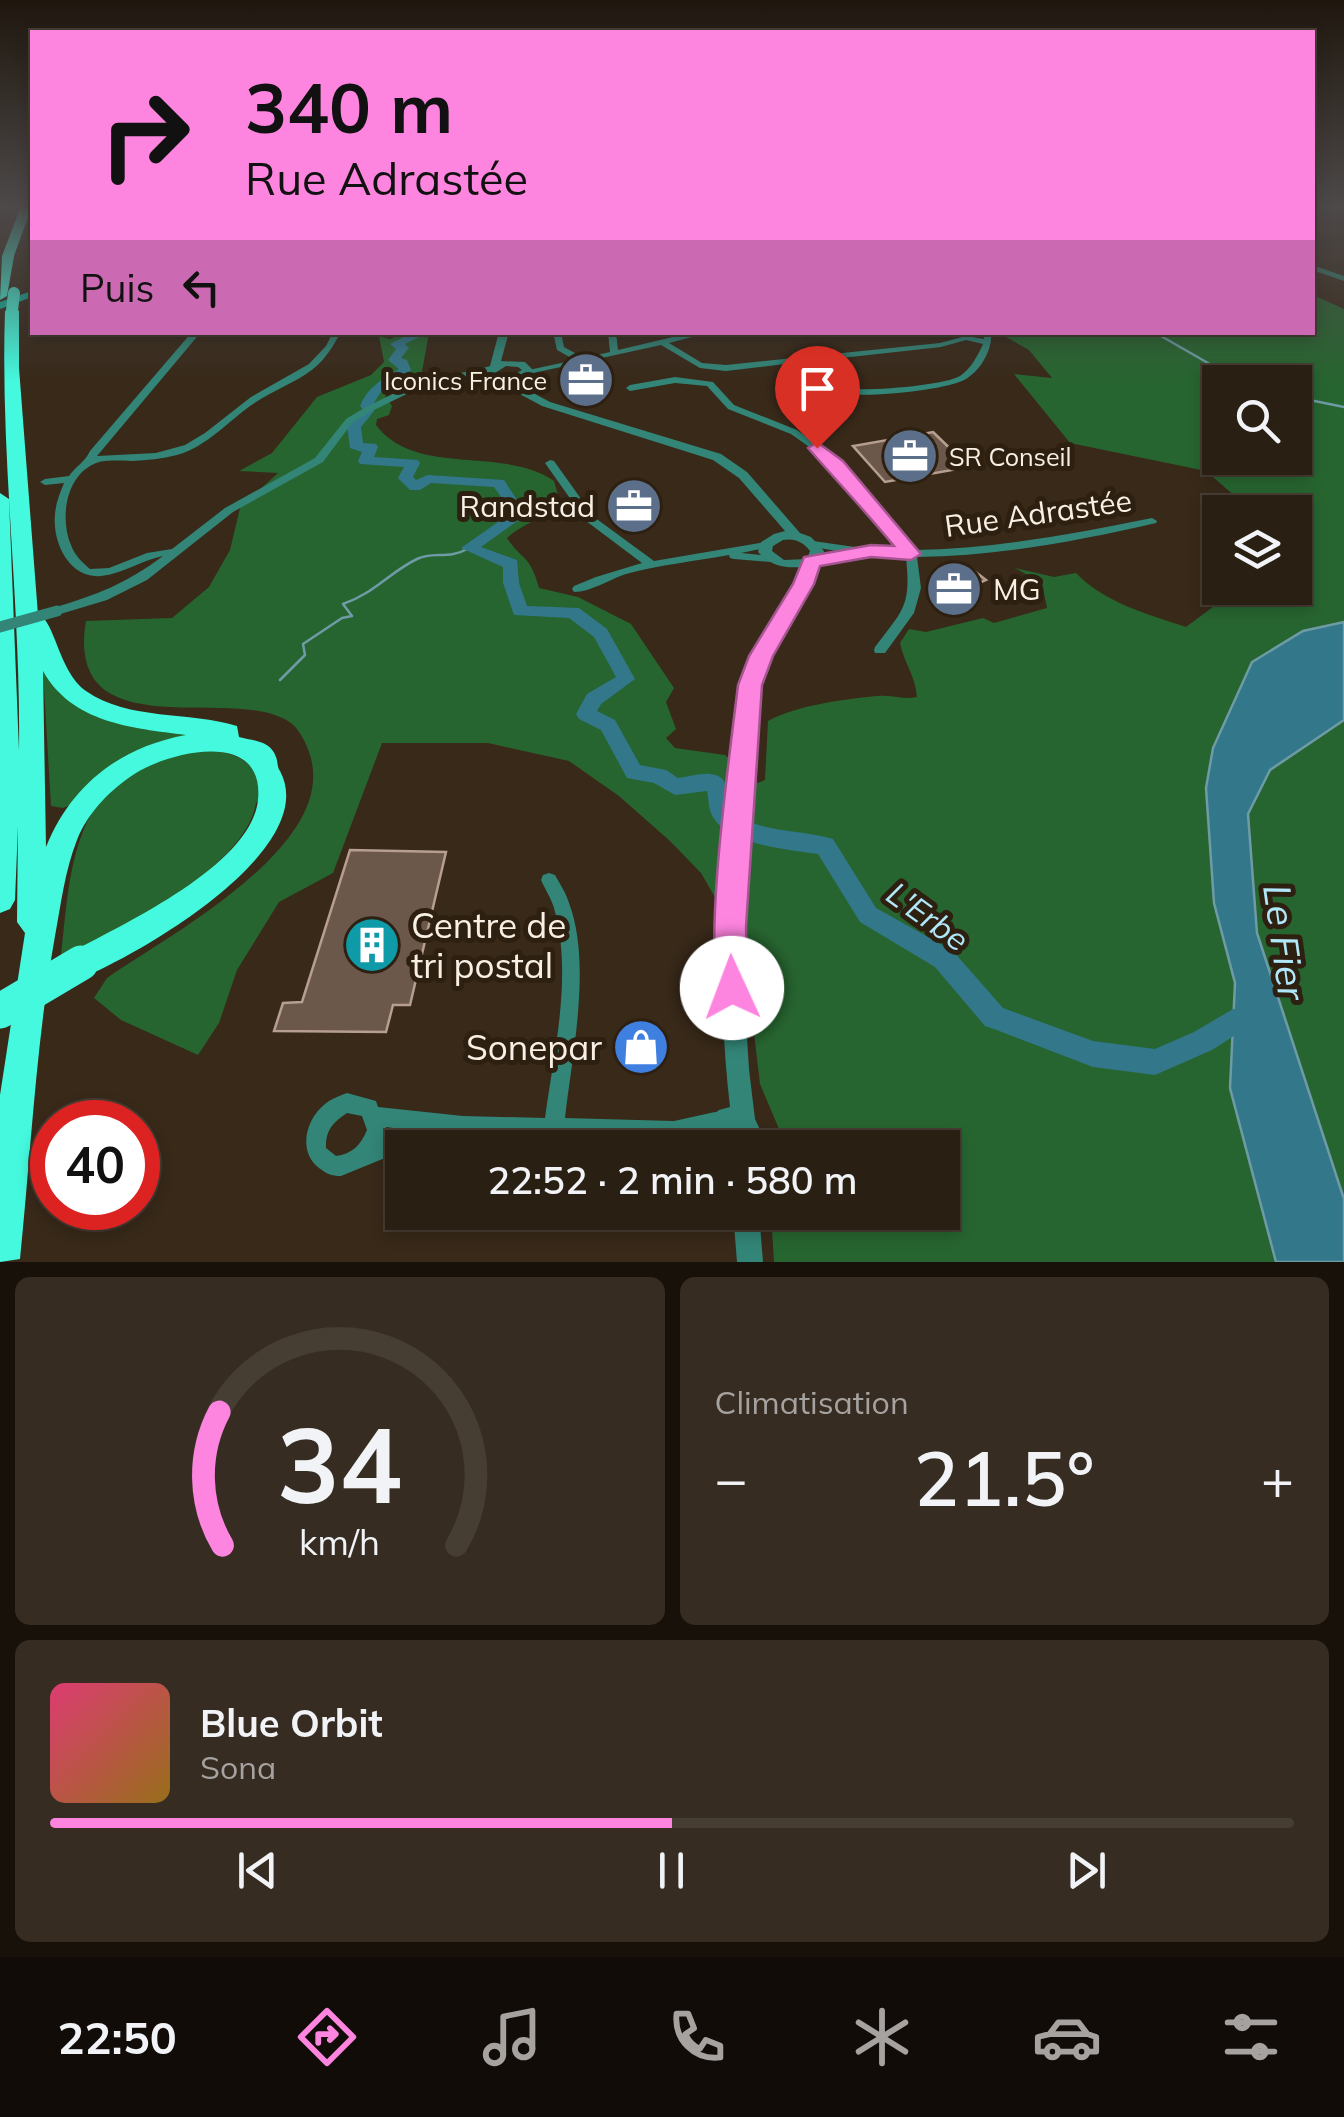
<!DOCTYPE html>
<html lang="fr">
<head>
<meta charset="utf-8">
<style>
	body { margin:0; font-family:Mulish,sans-serif; background:#362c21; color:#f1f3f6; height:100vh; display:flex; flex-direction:column; font-size:38px; white-space:nowrap }
	* { box-sizing:border-box; margin:0 }
	p { font-size:32px; color:#a5a2a0 }
	.icon { flex:none; width:55px; height:55px; fill:none; stroke:currentColor; stroke-width:2; stroke-linecap:round; stroke-linejoin:round }
	.map { position:relative; height:1262px; overflow:hidden }
	.side { display:flex; flex-direction:column; gap:15px; padding:15px; background:#17110a; flex:1 }
	.side>* { flex:none }
	.banner { position:absolute; left:30px; top:30px; width:1285px; height:305px; border-radius:0px; box-shadow:0 5px 15px #0003,0 0 0 2px #463d33; background:#fe85df; color:#111; overflow:hidden }
	.buttons { position:absolute; left:1202px; top:365px; display:grid; gap:20px }
	.buttons a { display:grid; place-items:center; width:110px; height:110px; border-radius:0px; background:#2a1f13; box-shadow:0 5px 15px #0003,0 0 0 2px #463d33; font-size:50px }
	.speed { position:absolute; left:30px; top:1100px; display:flex; gap:20px; font-size:50px; font-weight:700; text-align:center }
	.speed>* { display:grid; place-content:center; width:130px; height:130px; border-radius:50%; background:#2a1f13; box-shadow:0 5px 15px #0003,0 0 0 2px #463d33; line-height:1 }
	.speed .limit { border:15px solid #d22; background:#fff; color:#111 }
	.pin { position:absolute; display:grid; place-items:center; width:85px; height:85px; color:#fff; margin:-102px -42px; border-radius:50% 50% 50% 0; rotate:-45deg; box-shadow:0 0 10px #0007 }
	.pin .icon { rotate:45deg }
	.me { position:absolute; width:110px; margin:-55px; rotate:358deg; stroke-linejoin:round; filter:drop-shadow(0 0 8px #0008) }
	.turn { display:flex; align-items:center; gap:35px; height:210px; padding:0 50px; font-size:45px }
	.turn .icon { width:130px; height:130px; stroke-width:2.5 }
	.turn b { display:block; font-size:70px; line-height:85px }
	.then { display:flex; align-items:center; height:95px; padding:0 50px; background:#0003; gap:20px; font-size:38px }
	.big { font-size:75px; font-weight:600; line-height:1.1 }
	.side .widget { flex:1; display:flex; flex-direction:column; justify-content:center; gap:15px; min-width:0; padding:0 35px; border-radius:15px; background:#362c21 }
	.side .dial { align-items:center; gap:0 }
	.dial svg { height:260px; overflow:visible; fill:none; stroke:#463d33; stroke-width:7; stroke-linecap:round; text-anchor:middle }
	.dial text { fill:#f1f3f6; stroke:none }
	.song { display:flex; align-items:center; gap:30px }
	.cover { width:120px; height:120px; border-radius:15px; background:linear-gradient(135deg,hsl(340 70% 55%),hsl(40 70% 35%)) }
	.played { height:10px; border-radius:5px; background:linear-gradient(90deg,#fe85df 50%,#463d33 50%) }
	.keys { display:flex; justify-content:space-around; direction:ltr }
	.heat { display:flex; justify-content:space-between; align-items:center; font-size:55px; direction:ltr }
	.side .tiles { flex:1; display:grid; gap:15px; grid-template-columns:1fr 1fr }
	.widget:last-child { grid-column:span 2 }
	.trip { position:absolute; left:385px; top:1130px; width:575px; height:100px; border-radius:0px; background:#2a1f13; box-shadow:0 5px 15px #0003,0 0 0 2px #463d33; font-weight:600; line-height:100px; text-align:center }
	.dock { display:flex; height:160px; justify-content:space-around; align-items:center; background:#110c08; color:#a5a2a0 }
	.dock .icon { width:70px; height:70px }
	.dock .current { color:#fe85df }
	.dock b { font-size:45px; color:#f1f3f6 }
	.map>svg:first-child { display:block }
</style>
</head>
<body>
<div class="map">
<svg width="1344" height="1262" viewBox="0 0 1344 1262">
	<rect width="100%" height="100%" fill="#382919"/>
	<path fill="#276530" fill-rule="evenodd" d="M1313,295L1344,309V622L1303,631L1252,662L1206,788L1214,903L1235,983L1230,1088L1276,1262H774L771,1213L942,1212V1148L773,1147L779,1129L760,1084L744,947L701,873L670,841L619,796L569,761L488,743H382L333,873L279,902L237,970L219,1023L198,1055L121,1020L94,998L107,978C167,936 339,846 310,755C307,745 300,730 291,723C250,694 161,721 111,694C84,679 81,648 86,621L172,618L209,587L230,550L240,508L278,473L239,471L272,453L317,397L371,375L384,362L379,336L390,339L403,333H429L421,377L385,396L392,406L389,415L377,419L376,425C416,478 502,445 554,481L560,502C545,519 523,523 507,538C522,561 530,554 539,588L578,597L631,624L674,688L666,702L676,729L666,738L675,748L725,755L758,783L765,780L768,721C798,705 844,699 878,696C892,695 903,700 917,697C915,675 904,663 900,643L909,629L926,632L983,618L994,623L1047,608L1042,583L1015,568L1054,577L1076,573C1105,603 1147,614 1186,627L1233,592L1230,588H1295V512H1233L1243,509L1236,497L1206,471L1070,443L1014,374L1052,378L1029,350L999,333L1312,332ZM1220,382H1295V458H1220Z
		M42,655L60,689L170,726L194,739L80,801L63,808L51,806Z
		M1344,720V1199L1257,933L1248,814L1270,770Z
		M192,750C235,752 248,753 267,794L256,803C245,870 115,930 60,964C69,895 67,801 141,767C157,759 176,755 192,750Z"/>
	<path fill="#33778a" stroke="#6e9ba5" stroke-width="2.5" d="M1344,622V720L1270,770L1248,814L1257,933L1344,1199V1262H1276L1230,1088L1235,983L1214,903L1206,788L1213,748L1252,662L1303,631Z"/>
	<g fill="none" stroke-linecap="round" stroke-linejoin="round">
		<path stroke="#6e9ba5" stroke-width="2.5" d="M1154,332L1241,382
			M1295,397L1344,407
			M280,680L305,655L303,644L342,618L352,616L343,604C373,594 390,572 417,559C433,551 449,560 469,548"/>
		<path fill="#33778a" fill-rule="evenodd" d="M413,332H429L405,344L409,348L401,358L407,360L411,370L380,393L371,408L374,411L361,427L363,443L376,444L378,447L374,457L418,460L420,463L413,477L416,480L428,475L504,480L517,500L530,512L481,547L517,560L519,583L527,606L579,608L607,629L635,679L601,704L597,711L615,720L640,765L666,770L678,778C688,777 700,773 710,774C737,776 720,808 746,820C773,833 805,830 833,839L876,908L953,951L1003,1008L1093,1041L1155,1049L1194,1032L1233,1009L1253,1007L1262,1010L1266,1019L1262,1028L1237,1034L1212,1050L1155,1075L1093,1067L994,1029L985,1026L935,967L860,922L818,854C791,850 732,845 715,820C708,812 709,800 707,791L675,795L654,783L627,778L601,730L579,719L576,714L587,694L616,677L594,637L569,618L514,615L503,583V567L461,548L512,512L494,487L431,483L420,490H410L398,478L404,467L360,464L358,461L362,452L350,448L347,426L363,409L360,406C367,388 382,379 399,369L388,360L396,349L390,344Z"/>
	</g>
	<path fill="#6c574b" stroke="#b69e90" stroke-width="2.5" d="M933,432L969,467L885,482L853,446Z
		M973,570L986,580L959,592L957,611L938,607L939,588L945,582Z
		M350,850L446,852L410,1005H393L386,1032L274,1031L283,1003L302,1002Z"/>
	<g fill="none" stroke-linecap="round" stroke-linejoin="round">
		<path fill="#328577" fill-rule="evenodd" d="M1312,265L1344,276V281L1312,270Z
			M192,332H201L97,456L156,453L185,445L205,433L251,397L309,364L326,346L333,332H341C333,346 326,359 313,369C295,383 272,391 253,404C228,421 208,446 177,455C162,459 147,460 132,461C120,461 104,459 94,464C65,477 60,520 71,545C75,556 82,562 90,569L109,568L147,553L172,549L225,508L315,458L346,419L364,408L413,384L491,366L495,369L419,388L370,412L352,423L323,462L233,512L147,580L107,600L57,615L53,614L51,611L53,608C96,595 126,584 163,556C142,560 123,574 101,576C69,579 52,542 55,514C56,502 60,493 64,483L45,485L40,482L45,479L69,476C76,466 85,462 90,451Z
			M553,332H561L564,347L584,358L610,352L608,332H616L618,350L694,332H711L669,343L702,363L726,365L940,343L966,336L984,339L983,332H991C993,349 981,370 966,379C947,391 846,401 826,390C818,386 816,378 813,371L793,363L726,371L700,368L661,345L524,375V371L575,360L557,350ZM966,340L983,344C978,355 971,369 960,376C944,386 850,394 832,386C825,383 823,374 819,367L805,362L941,347Z
			M675,377L713,382L734,405L797,430L828,452L914,550C994,549 1073,534 1152,518L1157,521L1156,523C1078,541 998,556 917,557L921,588L914,613L885,653H875L874,650L875,647C904,609 911,606 906,557L855,554L813,547L807,544L813,541L855,547L902,550L822,456L791,434L728,409L707,386L675,383L630,391L626,388L630,385Z
			M550,460L554,461L594,517L654,561L766,542L772,545L770,547L741,553L771,556L777,559L771,562L734,559L730,558L729,555C695,561 660,565 626,574C610,579 591,592 574,592L572,589L574,586L596,577L642,563L586,521L545,463Z
			M549,873L555,875C560,884 566,893 569,903C592,964 572,1055 565,1118L674,1121L715,1112L722,1115L725,1122L722,1129L699,1135L707,1141L710,1148H681L671,1141L457,1135L416,1148H402V1151L341,1176C331,1176 327,1174 319,1168C298,1152 305,1120 325,1104C331,1099 339,1096 347,1093L376,1101L378,1107L463,1116L545,1118C554,1051 573,975 554,908C551,898 545,889 541,880L543,875ZM347,1113L362,1116L367,1130C361,1145 352,1154 336,1156L326,1148C325,1131 333,1122 347,1113ZM386,1127L408,1130L385,1137Z"/>
		<path fill="#328577" fill-rule="evenodd" d="M499,332H509L501,361L525,362L533,370L524,379L513,382L550,402L721,454L747,472L800,533L811,537L824,551L811,584L769,656L758,685L745,850L742,959L749,1069L755,1119L763,1136L764,1148H740L739,1137L730,1130L723,1135L722,1148H698L704,1121L719,1110L730,1107C717,995 721,884 733,772C735,743 735,709 743,682C756,640 787,607 804,567C783,568 773,567 758,552L761,542L774,534L785,531L739,478L713,460L542,406L486,376V369L490,366ZM506,366L518,367L522,370L510,377L495,373ZM783,540C795,538 803,542 810,551L807,559L784,560L772,551L773,546Z
			M733,1212H759L763,1262H737Z"/>
		<path fill="#10b7a1" fill-rule="evenodd" d="M32,291V297L0,309V302Z"/>
		<path fill="#45f9de" fill-rule="evenodd" d="M21,206H32L14,256L7,296L0,300L2,256Z
			M12,307L19,311V368L38,615C55,619 58,671 86,691C129,721 189,711 237,726L239,737C253,741 270,740 276,757C278,762 277,767 280,771C322,849 139,955 81,978L70,973L65,963L70,953C123,924 251,866 258,800C265,730 174,750 136,773C111,789 88,812 77,840C65,870 61,904 55,936C36,1043 31,1151 20,1259L0,1262V1095L25,933L17,922L18,826L15,900L10,909L0,913V493L9,499L19,751C21,604 0,458 5,311ZM43,671C72,723 132,728 186,735C120,747 71,785 46,847Z"/>
		<path stroke="#328577" stroke-width="11" d="M0,627L57,611"/>
		<path stroke="#45f9de" stroke-width="12" d="M12,311L14,293"/>
		<path stroke="#45f9de" stroke-width="35" d="M0,1011L81,963"/>
	</g>
	<linearGradient id="sky" x2="0" y2="1"><stop stop-color="#1f170e"/><stop offset="0.54" stop-color="#4d4949"/><stop offset="1" stop-color="#4d4949" stop-opacity="0"/></linearGradient>
	<rect width="1344" height="382" fill="url(#sky)"/>
	<path fill="#fe85df" stroke="#a55691" stroke-width="2.5" d="M817,442L843,461L921,554L911,560L871,557L820,566L814,584L773,656L762,685L746,927L748,988L744,999L732,1003L721,999C701,953 731,745 738,685L749,656L793,584L804,557L871,545L894,546C866,512 836,480 808,448Z"/>
	<defs>
		<g id="office-disc" transform="scale(2.875)"><circle r="9.5" fill="#5c6f8a" stroke="#2e2010"/><path d="M-6-3h4V-5.5h4V-3h4V5H-6ZM-1-4.5V-3h2v-1.5ZM-6 0V1H6V0Z" fill="#fff"/></g>
		<g id="building-disc" transform="scale(2.875)"><circle r="9.5" fill="#0f9aa8" stroke="#2e2010"/><path d="M-4-6H4V6H1V3H-1V6H-4ZM-2.5-4.3h1.7v1.8h-1.7ZM.8-4.3h1.7v1.8H.8ZM-2.5-1h1.7V.8h-1.7ZM.8-1h1.7V.8H.8Z" fill="#fff"/></g>
		<g id="shop-disc" transform="scale(2.875)"><circle r="9.5" fill="#3f7fe0" stroke="#2e2010"/><path d="M-5-2.5h2.3a2.7 3.5 0 0 1 5.4 0H5L5.5 6h-11ZM-1.5-2.5h3a1.5 2.3 0 0 0-3 0Z" fill="#fff"/></g>
	</defs>
	<g fill-rule="evenodd">
		<use href="#office-disc" x="586" y="380"/>
		<use href="#office-disc" x="910" y="456"/>
		<use href="#office-disc" x="634" y="506"/>
		<use href="#office-disc" x="954" y="589"/>
		<use href="#building-disc" x="372" y="945"/>
		<use href="#shop-disc" x="641" y="1047"/>
	</g>
	<g text-anchor="middle" dominant-baseline="central" stroke-width="10" stroke-linejoin="round" paint-order="stroke">
		<g font-size="25" fill="#f9f0e5" stroke="#2e2010" text-anchor="end">
			<text x="547" y="380">Iconics France</text>
			<text x="949" y="456" text-anchor="start">SR Conseil</text>
		</g>
		<g font-size="30" fill="#f9f0e5" stroke="#2e2010" text-anchor="end">
			<text x="595" y="506">Randstad</text>
			<text x="993" y="589" text-anchor="start">MG</text>
		</g>
		<g font-size="30" fill="#f9f0e5" stroke="#2e2010">
			<text transform="translate(1038 513) rotate(-8)">Rue Adrastée</text>
		</g>
		<g font-size="32" font-style="italic" fill="#b0e7f9" stroke="#2e2010">
			<text transform="translate(928 916) rotate(36)">L'Erbe</text>
		</g>
		<g font-size="35" fill="#f9f0e5" stroke="#2e2010" text-anchor="start">
			<text x="411" y="925">Centre de<tspan x="411" dy="40">tri postal</tspan></text>
			<text x="602" y="1047" text-anchor="end">Sonepar</text>
		</g>
		<g font-size="38" font-style="italic" fill="#b0e7f9" stroke="#2e2010">
			<text transform="translate(1285 942) rotate(82)">Le Fier</text>
		</g>
	</g>
</svg>
<div class="buttons">
<a><svg class="icon" aria-label="search" viewBox="0 0 24 24"><circle cx="10" cy="10" r="6"/><path d="M15 15l6 6"/></svg></a>
<a><svg class="icon" aria-label="layers" viewBox="0 0 24 24"><path d="M12 4l9 5-9 5-9-5zM3 14l9 5 9-5"/></svg></a>
</div>
<div class="speed"><div class="limit">40</div></div>
<div class="pin" style="left:817px;top:448px;background:#d93025"><svg class="icon" aria-label="arrive" viewBox="0 0 24 24"><path d="M6 21V4h12l-3 4 3 4H6"/></svg></div>
<svg class="me" style="left:732px;top:988px" viewBox="-20 -20 40 40"><circle r="19" fill="#fff"/><path d="M0-13L10 11 0 6-10 11z" fill="#fe85df"/></svg>
<div class="trip">22:52 · 2 min · 580 m</div>
<div class="banner">
<div class="turn"><svg class="icon" aria-label="right" viewBox="0 0 24 24"><path d="M7 20v-9h11M14 6l5 5-5 5"/></svg><div><b>340 m</b>Rue Adrastée</div></div>
<div class="then">Puis<svg class="icon" aria-label="left" viewBox="0 0 24 24"><path d="M17 20v-9H6M10 6l-5 5 5 5"/></svg></div>
</div>
</div>
<section class="side">
<div class="tiles">
<div class="widget dial"><svg viewBox="0 0 100 80">
<path d="M14 69A42 42 0 1 1 86 69"/>
<path d="M14 69A42 42 0 0 1 13 28" stroke="#fe85df"/>
<text x="50" y="56" font-size="32" font-weight="700">34</text>
<text x="50" y="72" font-size="11">km/h</text>
</svg></div>
<div class="widget"><p>Climatisation</p>
<div class="heat"><a>−</a><b class="big">21.5°</b><a>+</a></div>
</div>
<div class="widget">
<div class="song"><i class="cover"></i><div><b>Blue Orbit</b><p>Sona</p></div></div>
<div class="played"></div>
<div class="keys"><svg class="icon" aria-label="previous" viewBox="0 0 24 24"><path d="M18 5L8 12l10 7zM5 5v14"/></svg><svg class="icon" aria-label="pause" viewBox="0 0 24 24"><path d="M8 5v14M16 5v14"/></svg><svg class="icon" aria-label="next" viewBox="0 0 24 24"><path d="M6 5l10 7-10 7zM19 5v14"/></svg></div>
</div>
</div>
</section>
<nav class="dock">
<b>22:50</b>
<svg class="icon current" aria-label="directions" viewBox="0 0 24 24"><path d="M12 3l9 9-9 9-9-9zM9 14v-3h6M13 9l2 2-2 2"/></svg>
<svg class="icon" aria-label="music" viewBox="0 0 24 24"><path d="M9 18V5l10-2v13"/><circle cx="6" cy="18" r="3"/><circle cx="16" cy="16" r="3"/></svg>
<svg class="icon" aria-label="phone" viewBox="0 0 24 24"><path d="M5 4h4l2 5-3 2q2 4 5 5l2-3 5 2v4C11 20 4 13 5 4z"/></svg>
<svg class="icon" aria-label="climate" viewBox="0 0 24 24"><path d="M12 3v18M4 7l16 10M4 17L20 7"/></svg>
<svg class="icon" aria-label="car" viewBox="0 0 24 24"><path d="M5 17H2v-5l4-1 3-4h7l3 4 3 1v5h-3M9 17h6M6 11h13"/><circle cx="7" cy="17" r="2"/><circle cx="17" cy="17" r="2"/></svg>
<svg class="icon" aria-label="filters" viewBox="0 0 24 24"><path d="M4 7h16M4 17h16"/><circle cx="9" cy="7" r="2"/><circle cx="15" cy="17" r="2"/></svg>
</nav>
</body>
</html>
